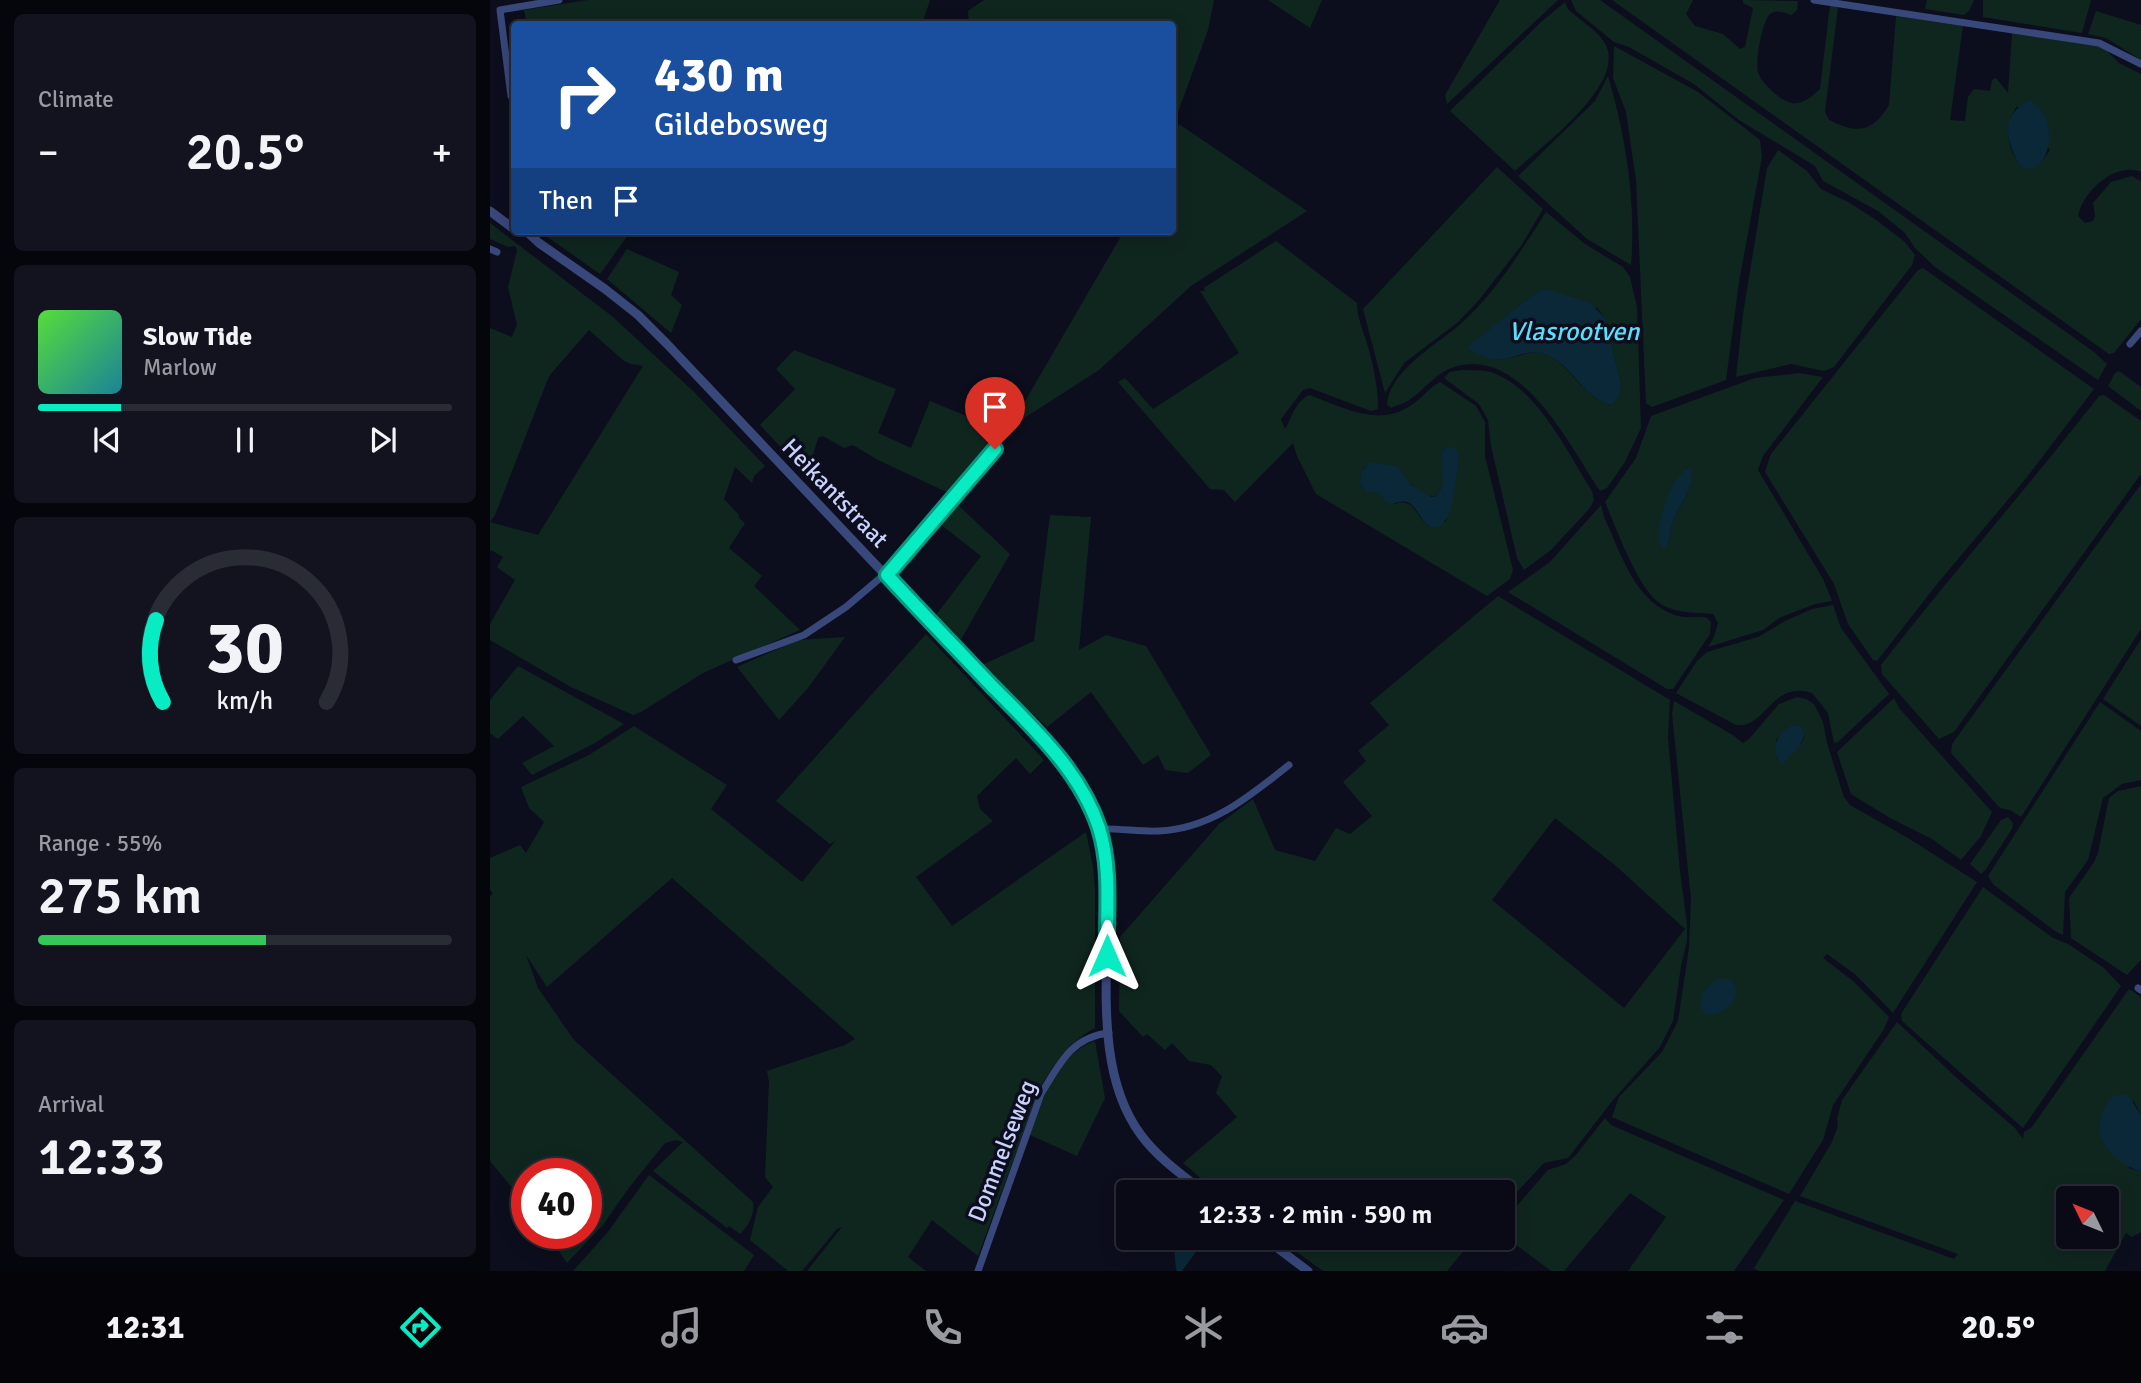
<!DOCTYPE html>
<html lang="en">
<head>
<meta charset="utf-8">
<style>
	body { margin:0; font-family:Signika,sans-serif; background:#12131f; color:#f1f3f6; height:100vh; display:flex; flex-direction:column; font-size:26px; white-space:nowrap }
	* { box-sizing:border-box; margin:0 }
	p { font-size:23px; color:#999aa1 }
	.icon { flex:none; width:38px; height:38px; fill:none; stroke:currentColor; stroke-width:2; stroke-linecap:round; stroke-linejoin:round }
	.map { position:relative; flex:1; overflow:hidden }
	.sheet { display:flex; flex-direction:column; gap:14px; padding:14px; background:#05060c; width:490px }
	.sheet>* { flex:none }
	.hud { position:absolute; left:21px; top:21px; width:665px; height:214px; border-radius:7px; box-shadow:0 4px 18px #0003,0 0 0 2px #292b35; background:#1a4fa0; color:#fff; overflow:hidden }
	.needle { width:46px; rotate:313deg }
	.buttons { position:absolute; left:1566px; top:1186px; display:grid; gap:14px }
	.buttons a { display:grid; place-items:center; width:63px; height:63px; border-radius:7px; background:#090a16; box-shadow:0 4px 18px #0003,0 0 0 2px #292b35; font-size:35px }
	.speed { position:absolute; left:21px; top:1158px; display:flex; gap:14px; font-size:35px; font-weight:700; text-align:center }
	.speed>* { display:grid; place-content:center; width:91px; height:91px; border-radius:50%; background:#090a16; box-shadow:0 4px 18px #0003,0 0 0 2px #292b35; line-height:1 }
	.speed .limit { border:10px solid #d22; background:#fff; color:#111 }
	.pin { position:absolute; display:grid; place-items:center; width:60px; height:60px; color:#fff; margin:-72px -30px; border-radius:50% 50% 50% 0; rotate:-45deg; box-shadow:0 0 7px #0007 }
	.pin .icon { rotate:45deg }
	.me { position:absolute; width:77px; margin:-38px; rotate:0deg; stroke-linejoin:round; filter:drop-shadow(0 0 5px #0008) }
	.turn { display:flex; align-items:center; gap:24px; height:147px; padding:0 28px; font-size:32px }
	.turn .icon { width:91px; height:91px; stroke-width:2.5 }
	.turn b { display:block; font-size:49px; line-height:60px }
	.then { display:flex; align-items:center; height:66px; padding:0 28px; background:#0003; gap:14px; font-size:26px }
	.big { font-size:52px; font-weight:600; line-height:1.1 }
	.sheet .widget { flex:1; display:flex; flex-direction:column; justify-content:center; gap:10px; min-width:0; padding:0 24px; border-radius:10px; background:#12131f }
	.sheet .dial { align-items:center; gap:0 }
	.dial svg { height:182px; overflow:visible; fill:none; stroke:#292b35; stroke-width:7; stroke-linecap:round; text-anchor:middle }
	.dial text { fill:#f1f3f6; stroke:none }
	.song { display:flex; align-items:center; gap:21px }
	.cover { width:84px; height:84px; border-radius:10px; background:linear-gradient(135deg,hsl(110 70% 55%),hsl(190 70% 35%)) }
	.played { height:7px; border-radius:4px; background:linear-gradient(90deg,#07ecc2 20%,#292b35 20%) }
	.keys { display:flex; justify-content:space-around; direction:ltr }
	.heat { display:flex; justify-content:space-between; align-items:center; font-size:38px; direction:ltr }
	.charge { height:10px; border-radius:5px; background:linear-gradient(90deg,#34c759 55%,#292b35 0) }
	.trip { position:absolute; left:626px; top:1180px; width:399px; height:70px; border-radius:7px; background:#090a16; box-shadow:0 4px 18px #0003,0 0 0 2px #292b35; font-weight:600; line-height:70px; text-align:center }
	.tab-bar { display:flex; height:112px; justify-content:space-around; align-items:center; background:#040409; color:#999aa1 }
	.tab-bar .icon { width:49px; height:49px }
	.tab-bar .active { color:#07ecc2 }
	.tab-bar b { font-size:32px; color:#f1f3f6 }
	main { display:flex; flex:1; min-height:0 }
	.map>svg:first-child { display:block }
</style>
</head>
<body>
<main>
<section class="sheet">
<div class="widget"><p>Climate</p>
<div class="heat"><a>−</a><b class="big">20.5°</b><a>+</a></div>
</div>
<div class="widget">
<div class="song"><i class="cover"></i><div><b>Slow Tide</b><p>Marlow</p></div></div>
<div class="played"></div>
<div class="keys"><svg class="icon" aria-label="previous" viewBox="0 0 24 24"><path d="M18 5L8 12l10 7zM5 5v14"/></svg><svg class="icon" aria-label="pause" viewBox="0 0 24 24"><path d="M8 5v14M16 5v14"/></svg><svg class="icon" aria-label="next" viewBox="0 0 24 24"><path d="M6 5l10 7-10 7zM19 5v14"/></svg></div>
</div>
<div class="widget dial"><svg viewBox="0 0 100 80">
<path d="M14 69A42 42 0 1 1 86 69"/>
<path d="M14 69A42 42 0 0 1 11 33" stroke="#07ecc2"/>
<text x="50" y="56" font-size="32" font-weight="700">30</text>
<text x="50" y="72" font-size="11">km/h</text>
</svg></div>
<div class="widget"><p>Range · 55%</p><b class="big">275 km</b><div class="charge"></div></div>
<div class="widget"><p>Arrival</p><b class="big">12:33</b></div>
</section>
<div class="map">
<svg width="1651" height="1271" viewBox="0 0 1651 1271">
	<rect width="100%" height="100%" fill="#0c0e1d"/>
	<path fill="#0f261f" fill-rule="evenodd" d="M98,0H440L432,24H37L34,10Z
		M494,0H724L718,30L683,126L682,24H479L478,11Z
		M778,0H832L820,28Z
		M1010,0H1068L957,104L955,95Z
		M1081,0H1110L1604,352L1617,364L1608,380L1445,267L1425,248L1415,233L1388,211L1333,181L1325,166L1249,120L1204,84L1139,47L1124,42L1086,11Z
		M1122,0H1203L1196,14L1205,26L1233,34L1250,49L1255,47L1263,8L1253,3V0L1308,1L1307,10L1301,15C1295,13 1286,9 1280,14C1272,21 1265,62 1268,72C1270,79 1275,84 1280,89C1300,108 1310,108 1330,89L1340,5L1348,7L1335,112L1339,120C1367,134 1382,133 1399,105L1406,16L1473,26L1460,120L1475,121L1478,97L1484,89L1500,91L1502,80L1506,78L1518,93L1522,33L1613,47L1629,63L1651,74V172C1626,161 1592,192 1588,216L1595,223L1603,221L1605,216L1603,203L1621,182L1642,176L1651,181V319L1624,353L1619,354ZM1527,106L1560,150C1556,155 1552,163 1545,167C1528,175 1518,146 1518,132C1518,123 1522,114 1527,106Z
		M1437,0H1484L1479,11L1474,15L1435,9Z
		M1493,0H1601L1592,33L1493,17Z
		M1075,2L1078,9C1089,20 1106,29 1114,42C1140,82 1051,147 1025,171L960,111L1051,22Z
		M1606,11L1651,25V60L1616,38L1598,34Z
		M1124,46L1208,92L1270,140L1272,157L1249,282L1236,380L1162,407L1156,403L1146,180L1136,112L1123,78Z
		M1118,76C1136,137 1146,201 1141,265L1097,239L1028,176L1105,101Z
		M689,124L817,211L701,286L609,370L520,427L634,231H682L683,140Z
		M1288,150L1317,171L1331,189L1360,203L1386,220L1415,242L1425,255L1422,265L1344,367L1334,371L1301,364L1246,377L1253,314L1277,168Z
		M1007,167L1053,209L1031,246L989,300L967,323L914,363L895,393L873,309Z
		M1056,212L1095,244L1133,267L1140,277L1147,307L1151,428L1135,462L1117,488L1110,491C1079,445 1032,346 964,367C945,373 933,392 916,402C911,404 905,406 901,408L897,405C898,373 945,345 967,327C1004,296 1030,252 1056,212ZM1040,297L1107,308L1115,318L1131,383L1122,405C1098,401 1082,370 1062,357C1041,344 1023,363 1002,359C994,357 985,351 977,348Z
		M0,223L123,317L204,392L275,466L264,476L262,483L245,467L234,499L249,515V518L255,523L239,548L272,576L264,586L310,630L213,673L151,712L143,715L81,687L0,640V624L25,580L7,567L13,557L1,550L0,552V328L22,337L27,325L18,287L27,250L25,246L18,247L0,239ZM99,330L134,361L141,364L153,366L48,535L0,522L5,515L59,376Z
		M49,231H141L110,274Z
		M786,241L867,303C867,319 874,332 878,347C884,367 888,389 888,409L881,411L820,388L813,390L791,419L795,429C803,416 804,403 819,395C851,406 887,428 920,406C932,399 938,388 950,382L986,406L995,422V456L1023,570L1020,579L997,596L826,494L807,456L803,443L745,502L734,490L720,489L628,382L635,378L663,409L749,353L710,291H715L714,288ZM969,456L956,521L942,528C926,521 926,496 905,504L889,493L877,491L870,484L875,467L912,472C917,485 933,495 946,497L953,485L954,476Z
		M137,249L189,272L181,295L192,305L181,333L117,279Z
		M1433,268L1604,389L1537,477L1447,584L1387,661L1383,660L1358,624L1344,584L1275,472L1281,454L1428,270Z
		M304,350L406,389L388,433L421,448L440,401L513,431L463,495L388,460L363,445L354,448L333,436L328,438L317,475L270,425L305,389L286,369Z
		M971,370C981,371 994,369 1003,373C1048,389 1077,452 1102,491L1104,501L1099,509L1061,550L1034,570L1027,558L1001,446L998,420L989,404L954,378L960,372Z
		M1629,371L1651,387V411L1618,386L1625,373Z
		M1309,373L1333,377L1273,456L1268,470L1333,579L1342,601L1325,604L1289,618L1273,630L1218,647L1224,637L1228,623L1223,614C1206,612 1190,614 1174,606C1148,592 1127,529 1115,502L1146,458L1161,416L1265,378ZM1198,468C1206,491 1190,502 1183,522C1180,529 1180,538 1178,545L1170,544C1166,529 1185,477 1198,468Z
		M1614,395L1651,421V474L1464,732L1449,739L1392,674L1391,665C1462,574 1538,487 1609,396Z
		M1651,484V629L1531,817L1520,810L1510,808L1461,753L1462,744Z
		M467,504L520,554L470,641L446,615L491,556L450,524Z
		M1111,505L1114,517C1131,553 1145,604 1188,616C1197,618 1206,617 1216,617L1221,622L1220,634L1183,689H1177L1018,592L1060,562Z
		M560,515L601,517L589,650L616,635L656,646L721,755L698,773L675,770L668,755L653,765L601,692L557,727L492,665L544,641Z
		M1008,596L1180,700L1178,738L1190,871L1197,925V941L1191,966L1183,1021L1170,1047L1123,1100L1078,1158L1054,1163L1013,1207V1192H727L693,1163L747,1117L726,1093L732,1076L721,1065L699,1061L682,1043L675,1050L657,1034L653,1037L629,1011L630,937L729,824L763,799L785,850L825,861L846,828L860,834L882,816L853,782L876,761L868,751L899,725L880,703ZM1065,818L1126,866L1195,929L1134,1008L1002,900Z
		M1343,605L1351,628L1399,694L1348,742L1344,743L1338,713L1322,693C1281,680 1276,729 1246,725L1186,693L1207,661L1217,652L1268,637L1295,621L1322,609Z
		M436,634L554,760L540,774L526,758L487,796L490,809L503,821L426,877L462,926L596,832L603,867L605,890V1028C579,1042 564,1064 550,1088L488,1256L442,1220L418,1257L436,1271H317L352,1227L347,1229L312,1271H298L260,1240L268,1207L283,1187L275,1177L279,1082L277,1071L355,1045L365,1039L182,878L57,987L36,955L48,988L84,1040L263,1202C265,1214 259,1225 250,1234L239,1226L237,1228L163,1171L193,1142L186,1140L175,1143L138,1189L113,1225L77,1263L57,1234H96V1174H37V1206L0,1161V896L3,894L0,889V858L30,845L36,853L54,822L39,808L31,787L99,755L144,726L237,785L221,809L312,882L346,840L340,844L286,801Z
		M355,637L318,688L289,720L247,667L308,640Z
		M1651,639V726L1613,699Z
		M28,666L134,724L105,743L42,775L32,763L64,746L33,716L8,739L0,733V700Z
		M1307,697L1316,699L1324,704L1333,722L1337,743L1354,797L1360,805L1418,838L1487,882L1403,1013L1366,975L1337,954L1333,958L1363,981L1399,1017L1394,1029L1343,1105L1333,1140L1299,1194L1122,1117L1129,1097L1172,1052L1188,1021L1199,948L1201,899L1182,714L1184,701L1241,734L1253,743L1259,739L1289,704ZM1300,726L1315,734C1312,749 1299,752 1287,759L1286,740Z
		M1404,698L1409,708L1502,812L1491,836L1471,860L1442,839L1400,818L1361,794L1347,752Z
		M1610,702L1651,731V780L1632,784L1613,798L1598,860L1575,892L1573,935L1565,931L1504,885L1498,876Z
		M1651,786V960L1637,975L1581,938L1579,898L1604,862L1608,853L1619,798L1628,791Z
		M1518,817L1523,823L1522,829L1496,869L1491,874L1480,864L1511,820Z
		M1493,887L1563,938L1578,944L1614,968L1631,986L1533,1128L1412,1021L1411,1014Z
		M1639,989L1651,997V1115L1643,1100L1639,1168L1651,1172V1232L1642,1237L1636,1233L1615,1271H1269L1264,1268L1305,1201L1464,1259L1468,1254L1310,1196L1342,1142L1348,1126L1347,1119L1352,1100L1407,1022L1470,1081L1525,1128L1533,1139L1534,1132L1542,1127ZM1578,1199H1617V1237H1578Z
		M605,1041L615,1098L587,1156L540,1135C552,1101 566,1054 605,1041Z
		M1115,1118L1121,1125L1294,1200L1244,1271H1138L1176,1217L1140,1193L1074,1271H1061L1013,1235V1222L1058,1170L1076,1164L1085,1156Z
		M159,1175L264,1255L254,1271H83L117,1233Z
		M786,1237H985L957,1271H833Z"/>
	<path fill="#0a2838" d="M1540,100C1553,108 1559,121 1559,136C1560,149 1551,176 1533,167C1528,164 1526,159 1524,154C1513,130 1516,112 1540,100Z
		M1052,290H1060L1099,302L1115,318L1131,383L1129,397L1122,405C1096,401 1082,366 1059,356C1036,345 1020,364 1001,359C993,357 984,351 976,348L1040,297Z
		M960,446L965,449L969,456C966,473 965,506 956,519C953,525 948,527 942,528C931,523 929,509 919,503C911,498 904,507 897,502C893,499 892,495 889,493L877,492L870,484L872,472L880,462L908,467L921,485L942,497H946L953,485L952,452Z
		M1198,468H1201C1205,489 1189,504 1183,522C1180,529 1180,538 1178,545L1174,549L1168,541C1169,517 1178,482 1198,468Z
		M1300,726H1310L1315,734L1309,747L1292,764C1279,751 1286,735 1300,726Z
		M1227,979H1240C1257,996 1235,1016 1216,1015L1210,1006L1213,992Z
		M1630,1094L1638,1095L1651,1115V1172C1616,1159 1594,1129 1623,1096Z
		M683,1237H701L711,1245L692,1271H687L686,1269Z"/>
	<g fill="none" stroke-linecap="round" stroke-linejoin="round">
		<path stroke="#38487a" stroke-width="7" d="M1324,0L1609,43L1651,64
			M24,101L21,96L10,10L69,0
			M0,249L7,252
			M1640,344L1651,331
			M246,660L314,635L356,607L389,579L397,575L505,449
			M609,829C629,828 650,832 669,831C721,829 760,796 799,765
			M1648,988L1651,990
			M488,1271L551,1094C569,1065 581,1037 619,1033"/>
		<path stroke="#38487a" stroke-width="9" d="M0,211L24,229
			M36,231L49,243L115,289L148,315L177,344L574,764C596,795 612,827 617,865C620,888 617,912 617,934C616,1000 610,1080 651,1135C668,1158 692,1175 714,1192
			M773,1237L818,1271"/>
	</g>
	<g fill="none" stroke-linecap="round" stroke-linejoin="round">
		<g stroke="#05997e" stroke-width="18">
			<path id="route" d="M505,449L397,575C431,612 466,648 500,684C542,727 590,770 609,828C622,870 616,913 617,956"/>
		</g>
		<use href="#route" stroke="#07ecc2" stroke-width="12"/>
	</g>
	<g text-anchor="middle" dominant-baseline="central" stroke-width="7" stroke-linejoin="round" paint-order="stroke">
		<g font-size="24" fill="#c9d2fd" stroke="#0c0e1d">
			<text transform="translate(345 493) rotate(46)">Heikantstraat</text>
			<text transform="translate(512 1151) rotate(-69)">Dommelseweg</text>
		</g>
		<g font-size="26" font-style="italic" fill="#5adefa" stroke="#0c0e1d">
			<text x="1084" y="332">Vlasrootven</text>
		</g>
	</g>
</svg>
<div class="buttons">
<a><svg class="needle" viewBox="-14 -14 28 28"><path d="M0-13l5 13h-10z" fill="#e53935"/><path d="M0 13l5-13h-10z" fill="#999aa1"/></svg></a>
</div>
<div class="speed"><div class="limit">40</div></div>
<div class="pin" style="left:505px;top:449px;background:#d93025"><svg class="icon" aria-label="arrive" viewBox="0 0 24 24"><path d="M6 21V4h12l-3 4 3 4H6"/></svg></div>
<svg class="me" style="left:617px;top:956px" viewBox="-20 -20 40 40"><path d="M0-17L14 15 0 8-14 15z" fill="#07ecc2" stroke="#fff" stroke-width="4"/></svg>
<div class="trip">12:33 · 2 min · 590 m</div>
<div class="hud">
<div class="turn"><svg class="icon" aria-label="right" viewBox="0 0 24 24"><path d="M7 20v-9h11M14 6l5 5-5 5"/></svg><div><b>430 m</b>Gildebosweg</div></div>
<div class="then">Then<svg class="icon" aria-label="arrive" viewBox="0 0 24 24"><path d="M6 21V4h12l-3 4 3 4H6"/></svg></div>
</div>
</div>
</main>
<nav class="tab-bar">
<b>12:31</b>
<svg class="icon active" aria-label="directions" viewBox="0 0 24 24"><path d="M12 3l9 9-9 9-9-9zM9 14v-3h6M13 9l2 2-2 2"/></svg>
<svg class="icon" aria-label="music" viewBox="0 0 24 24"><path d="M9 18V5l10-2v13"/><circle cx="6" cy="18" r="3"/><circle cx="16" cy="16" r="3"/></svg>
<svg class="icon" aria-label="phone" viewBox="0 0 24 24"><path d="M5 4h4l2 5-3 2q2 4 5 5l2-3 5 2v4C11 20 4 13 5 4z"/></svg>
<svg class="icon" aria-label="climate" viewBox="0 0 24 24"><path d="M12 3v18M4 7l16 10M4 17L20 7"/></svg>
<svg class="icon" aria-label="car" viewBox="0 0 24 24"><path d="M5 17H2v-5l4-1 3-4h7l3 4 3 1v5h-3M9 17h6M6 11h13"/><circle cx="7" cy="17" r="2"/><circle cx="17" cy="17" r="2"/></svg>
<svg class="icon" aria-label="filters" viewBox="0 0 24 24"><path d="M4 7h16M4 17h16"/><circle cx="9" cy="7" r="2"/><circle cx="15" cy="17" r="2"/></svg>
<b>20.5°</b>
</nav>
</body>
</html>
